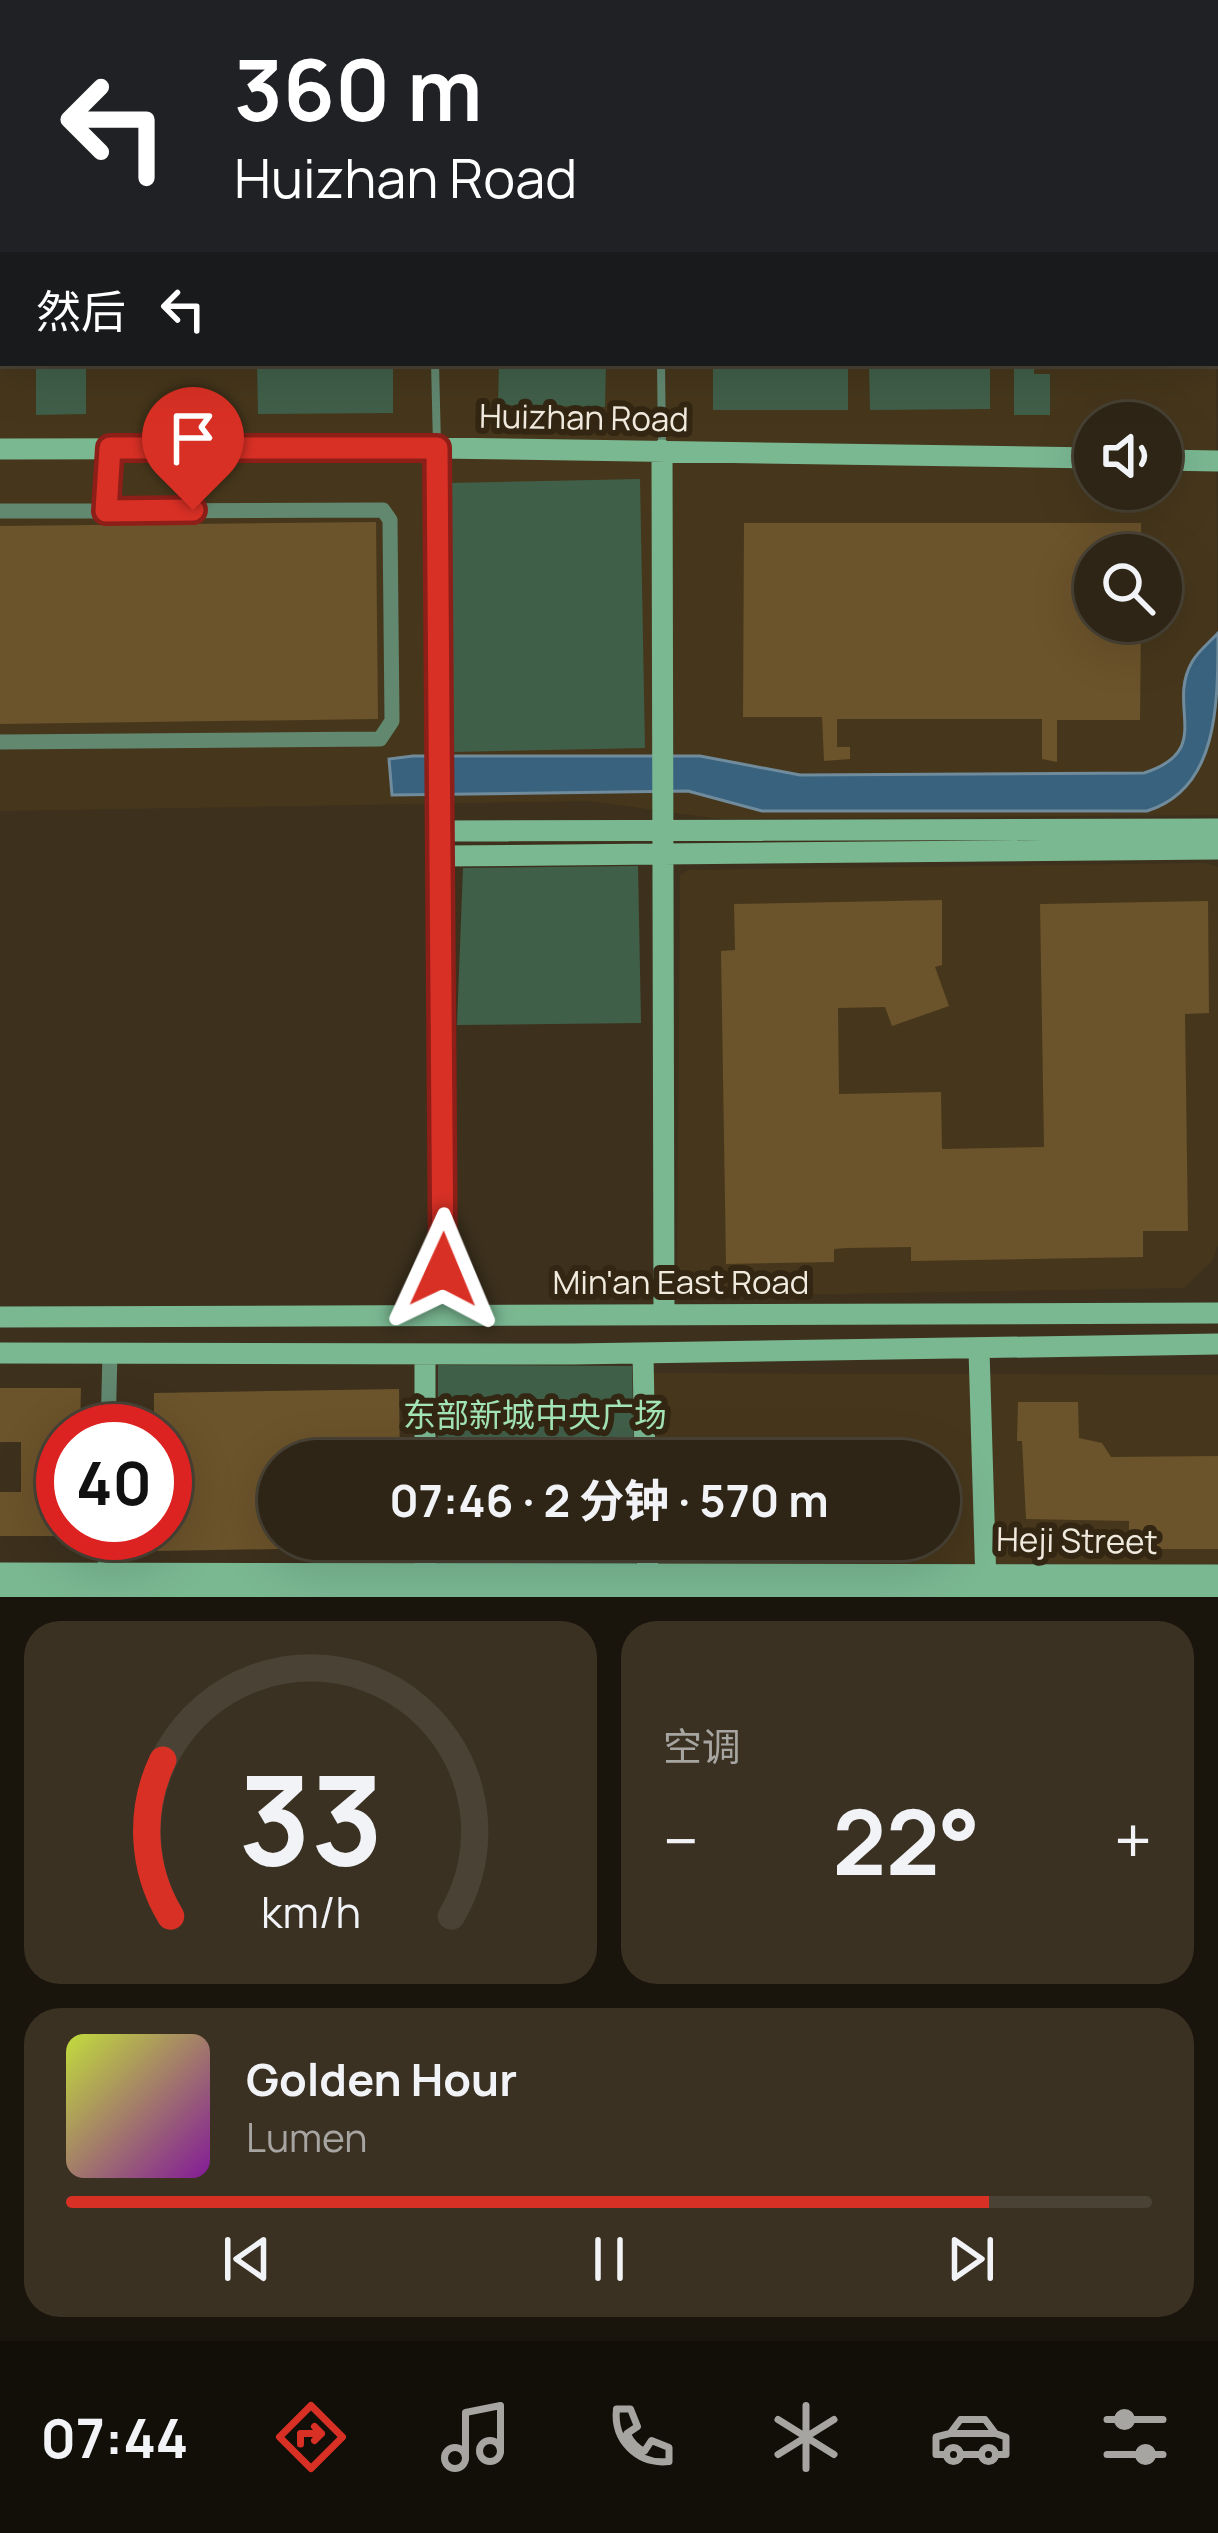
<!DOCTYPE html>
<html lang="zh">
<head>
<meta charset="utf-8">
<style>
	body { margin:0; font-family:Manrope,"Noto Sans SC",sans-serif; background:#3a3123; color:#f1f3f6; height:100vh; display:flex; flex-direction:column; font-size:45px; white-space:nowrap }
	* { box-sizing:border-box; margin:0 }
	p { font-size:39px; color:#a7a5a1 }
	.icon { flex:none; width:66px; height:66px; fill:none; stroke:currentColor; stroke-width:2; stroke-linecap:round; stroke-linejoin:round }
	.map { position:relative; height:1597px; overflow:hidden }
	.drawer { display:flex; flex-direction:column; gap:24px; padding:24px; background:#19140c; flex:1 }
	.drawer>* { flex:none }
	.banner { position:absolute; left:0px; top:0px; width:1218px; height:366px; box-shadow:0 12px 48px #0002,0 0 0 3px #494235; background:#202124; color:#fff; overflow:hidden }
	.tools { position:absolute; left:1074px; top:402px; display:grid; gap:24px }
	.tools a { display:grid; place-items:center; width:108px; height:108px; border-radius:50%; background:#2e2516; box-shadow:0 12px 48px #0002,0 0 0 3px #494235; font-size:60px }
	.speed { position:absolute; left:36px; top:1404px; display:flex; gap:24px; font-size:60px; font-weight:700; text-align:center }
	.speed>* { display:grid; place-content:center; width:156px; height:156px; border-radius:50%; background:#2e2516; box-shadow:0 12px 48px #0002,0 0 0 3px #494235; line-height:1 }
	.speed .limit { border:18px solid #d22; background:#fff; color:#111 }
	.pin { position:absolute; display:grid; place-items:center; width:102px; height:102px; color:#fff; margin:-123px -51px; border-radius:50% 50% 50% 0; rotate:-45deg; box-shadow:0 0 12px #0007 }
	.pin .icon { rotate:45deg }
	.me { position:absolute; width:132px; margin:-66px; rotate:1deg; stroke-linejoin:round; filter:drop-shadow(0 0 9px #0008) }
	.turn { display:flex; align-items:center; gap:42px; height:252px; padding:0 36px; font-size:54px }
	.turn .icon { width:156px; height:156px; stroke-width:2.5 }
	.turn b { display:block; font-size:84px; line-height:102px }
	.then { display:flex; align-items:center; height:114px; padding:0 36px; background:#0003; gap:24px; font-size:45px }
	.big { font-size:90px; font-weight:700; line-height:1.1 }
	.drawer .tile { flex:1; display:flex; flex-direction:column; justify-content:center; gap:18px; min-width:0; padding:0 42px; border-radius:36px; background:#3a3123 }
	.drawer .dial { align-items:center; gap:0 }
	.dial svg { height:312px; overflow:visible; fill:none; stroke:#494235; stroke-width:7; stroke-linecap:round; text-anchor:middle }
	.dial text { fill:#f1f3f6; stroke:none }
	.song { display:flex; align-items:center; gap:36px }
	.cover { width:144px; height:144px; border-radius:18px; background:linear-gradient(135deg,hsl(70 70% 55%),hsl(290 70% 35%)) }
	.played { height:12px; border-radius:6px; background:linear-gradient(90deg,#d93025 85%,#494235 85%) }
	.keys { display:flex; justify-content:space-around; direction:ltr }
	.heat { display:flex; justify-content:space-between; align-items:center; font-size:66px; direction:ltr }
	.drawer .tiles { flex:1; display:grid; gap:24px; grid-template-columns:1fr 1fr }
	.tile:last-child { grid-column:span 2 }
	.trip { position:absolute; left:258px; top:1440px; width:702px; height:120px; border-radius:60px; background:#2e2516; box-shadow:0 12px 48px #0002,0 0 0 3px #494235; font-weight:700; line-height:120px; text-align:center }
	.menu { display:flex; height:192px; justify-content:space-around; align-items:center; background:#120f09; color:#a7a5a1 }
	.menu .icon { width:84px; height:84px }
	.menu .active { color:#d93025 }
	.menu b { font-size:54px; color:#f1f3f6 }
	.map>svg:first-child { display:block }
</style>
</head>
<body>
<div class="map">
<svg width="1218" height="1597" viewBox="0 0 1218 1597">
	<rect width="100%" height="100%" fill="#3d311d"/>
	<path fill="#46371c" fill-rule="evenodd" d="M0,0H1211L3,3V363H1215V81L1218,815L720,819L589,801L0,811ZM1095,423H1161V489H1095ZM1095,555H1161V621H1095Z
		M1205,863L1218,867V1245L1212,1261L1184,1288L714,1296H685L677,1289L680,875L688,870Z
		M647,1373L1218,1375V1597H653L651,1539H939V1461H649Z"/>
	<path fill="#405f49" d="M36,363H86V414L36,415Z
		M257,363H393V413L258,414Z
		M499,363H606L605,407L498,405Z
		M713,363H848V410H713Z
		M869,363H990V409L870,410Z
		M1014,363H1034V374H1050V415H1014Z
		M640,479L645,748L451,752L447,483Z
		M638,866L641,1023L457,1025L463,868Z
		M438,1365L632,1366L634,1461H438Z
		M439,1539H635L637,1597H439Z"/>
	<path fill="#38627e" stroke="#708b9b" stroke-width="3" d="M1218,633C1218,706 1218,789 1147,811H762L688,791L392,795L389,759L413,756H700L800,775L1144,773C1215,750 1166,707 1192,662C1198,651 1210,642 1218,633Z"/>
	<path fill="#6b532b" d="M376,522L378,719L0,724V526Z
		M744,523H1141V555H1095V621H1141L1140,720H1057V762L1042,759V719H837V747H850V759L824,761L822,717H743Z
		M942,900V965L935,967L949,1006L892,1026L885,1007L838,1008L839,1094L941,1092L942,1149L1044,1147L1040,904L1208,901L1209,1013L1185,1014L1188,1231H1143V1257L911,1261V1247L847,1248L834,1249V1262L726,1264L721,951L735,950L734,904Z
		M0,1388H81L80,1431H63V1536H0V1492H21V1442H0Z
		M399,1389L400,1461H279V1549L156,1551V1533H165V1431H154V1393Z
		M1018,1402H1078L1079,1438L1102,1443L1111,1457L1218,1456V1549H1129V1521L1026,1519L1022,1441H1017Z"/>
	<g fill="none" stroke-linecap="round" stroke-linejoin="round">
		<path stroke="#628870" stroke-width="8" d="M1000,0V3
			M136,3V0
			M435,363L437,445
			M661,363L662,449"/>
		<path stroke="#628870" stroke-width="15" d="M0,511H106L110,449
			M0,742L380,739L392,721L390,520L383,510L106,511
			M108,1431L110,1353
			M105,1582L106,1533"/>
		<path stroke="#7ab892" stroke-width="21" d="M437,448L442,1313
			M0,449L437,448L1095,458
			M662,450L664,1315
			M1161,460L1218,461
			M441,831L1218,829
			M442,856L1218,849
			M0,1317L1218,1313
			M979,1350L986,1584
			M0,1353L573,1354L1218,1344
			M425,1354V1461
			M643,1354L645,1461
			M426,1539V1580
			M647,1539L648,1584
			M0,1573L1218,1575
			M0,1591L1218,1589"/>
	</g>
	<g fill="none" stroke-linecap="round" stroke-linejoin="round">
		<g stroke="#8d1f18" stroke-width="30">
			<path id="route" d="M193,510L106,511L110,448H437L443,1270"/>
		</g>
		<use href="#route" stroke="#d93025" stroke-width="21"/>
	</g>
	<g text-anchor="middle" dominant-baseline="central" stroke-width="12" stroke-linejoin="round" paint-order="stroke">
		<g font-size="33" fill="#f1eade" stroke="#332713">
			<text transform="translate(584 417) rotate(1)">Huizhan Road</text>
			<text x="681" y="1281">Min'an East Road</text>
			<text transform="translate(1077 1540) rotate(1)">Heji Street</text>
		</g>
		<g font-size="33" fill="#a3e5b4" stroke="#332713">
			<text x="535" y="1414">东部新城中央广场</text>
		</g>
	</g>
</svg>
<div class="tools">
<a><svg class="icon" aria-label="sound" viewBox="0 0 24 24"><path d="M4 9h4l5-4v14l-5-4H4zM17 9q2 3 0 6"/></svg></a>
<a><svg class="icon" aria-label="search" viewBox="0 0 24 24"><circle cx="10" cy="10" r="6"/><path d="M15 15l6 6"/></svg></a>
</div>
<div class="speed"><div class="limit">40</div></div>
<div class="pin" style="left:193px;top:510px;background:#d93025"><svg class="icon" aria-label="arrive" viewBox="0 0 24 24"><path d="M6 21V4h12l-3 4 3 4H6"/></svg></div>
<svg class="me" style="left:443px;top:1270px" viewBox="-20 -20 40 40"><path d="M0-17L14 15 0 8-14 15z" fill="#d93025" stroke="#fff" stroke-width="4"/></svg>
<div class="trip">07:46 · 2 分钟 · 570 m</div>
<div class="banner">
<div class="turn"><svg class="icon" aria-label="left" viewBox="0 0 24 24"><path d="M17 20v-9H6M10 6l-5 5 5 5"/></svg><div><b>360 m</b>Huizhan Road</div></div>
<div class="then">然后<svg class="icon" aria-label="left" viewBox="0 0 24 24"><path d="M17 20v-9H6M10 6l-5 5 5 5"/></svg></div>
</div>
</div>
<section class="drawer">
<div class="tiles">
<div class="tile dial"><svg viewBox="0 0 100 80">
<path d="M14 69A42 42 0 1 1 86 69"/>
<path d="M14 69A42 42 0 0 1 12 29" stroke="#d93025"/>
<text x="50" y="56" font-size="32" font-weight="700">33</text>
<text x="50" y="72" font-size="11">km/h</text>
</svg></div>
<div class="tile"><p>空调</p>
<div class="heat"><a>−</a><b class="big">22°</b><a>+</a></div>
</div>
<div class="tile">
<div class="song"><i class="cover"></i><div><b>Golden Hour</b><p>Lumen</p></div></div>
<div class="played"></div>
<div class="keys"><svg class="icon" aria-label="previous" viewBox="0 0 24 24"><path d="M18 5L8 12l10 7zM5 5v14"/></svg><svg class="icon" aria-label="pause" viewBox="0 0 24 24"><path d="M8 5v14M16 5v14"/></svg><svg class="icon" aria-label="next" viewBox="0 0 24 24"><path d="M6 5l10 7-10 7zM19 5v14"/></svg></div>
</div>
</div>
</section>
<nav class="menu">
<b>07:44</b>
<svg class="icon active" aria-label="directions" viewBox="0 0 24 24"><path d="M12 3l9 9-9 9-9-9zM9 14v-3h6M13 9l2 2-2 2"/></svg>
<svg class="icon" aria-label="music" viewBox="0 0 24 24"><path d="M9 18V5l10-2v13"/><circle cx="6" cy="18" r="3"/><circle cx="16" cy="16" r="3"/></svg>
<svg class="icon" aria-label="phone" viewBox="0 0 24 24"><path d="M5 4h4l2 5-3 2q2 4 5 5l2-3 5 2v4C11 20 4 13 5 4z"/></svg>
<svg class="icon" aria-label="climate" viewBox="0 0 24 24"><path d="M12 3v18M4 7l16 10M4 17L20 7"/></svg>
<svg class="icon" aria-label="car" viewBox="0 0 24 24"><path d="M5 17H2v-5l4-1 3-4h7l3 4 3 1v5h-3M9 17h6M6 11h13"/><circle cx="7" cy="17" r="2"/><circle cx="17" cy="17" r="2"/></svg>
<svg class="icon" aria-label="filters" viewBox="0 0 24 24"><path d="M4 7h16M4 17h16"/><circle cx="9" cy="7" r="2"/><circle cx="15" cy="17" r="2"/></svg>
</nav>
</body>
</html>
